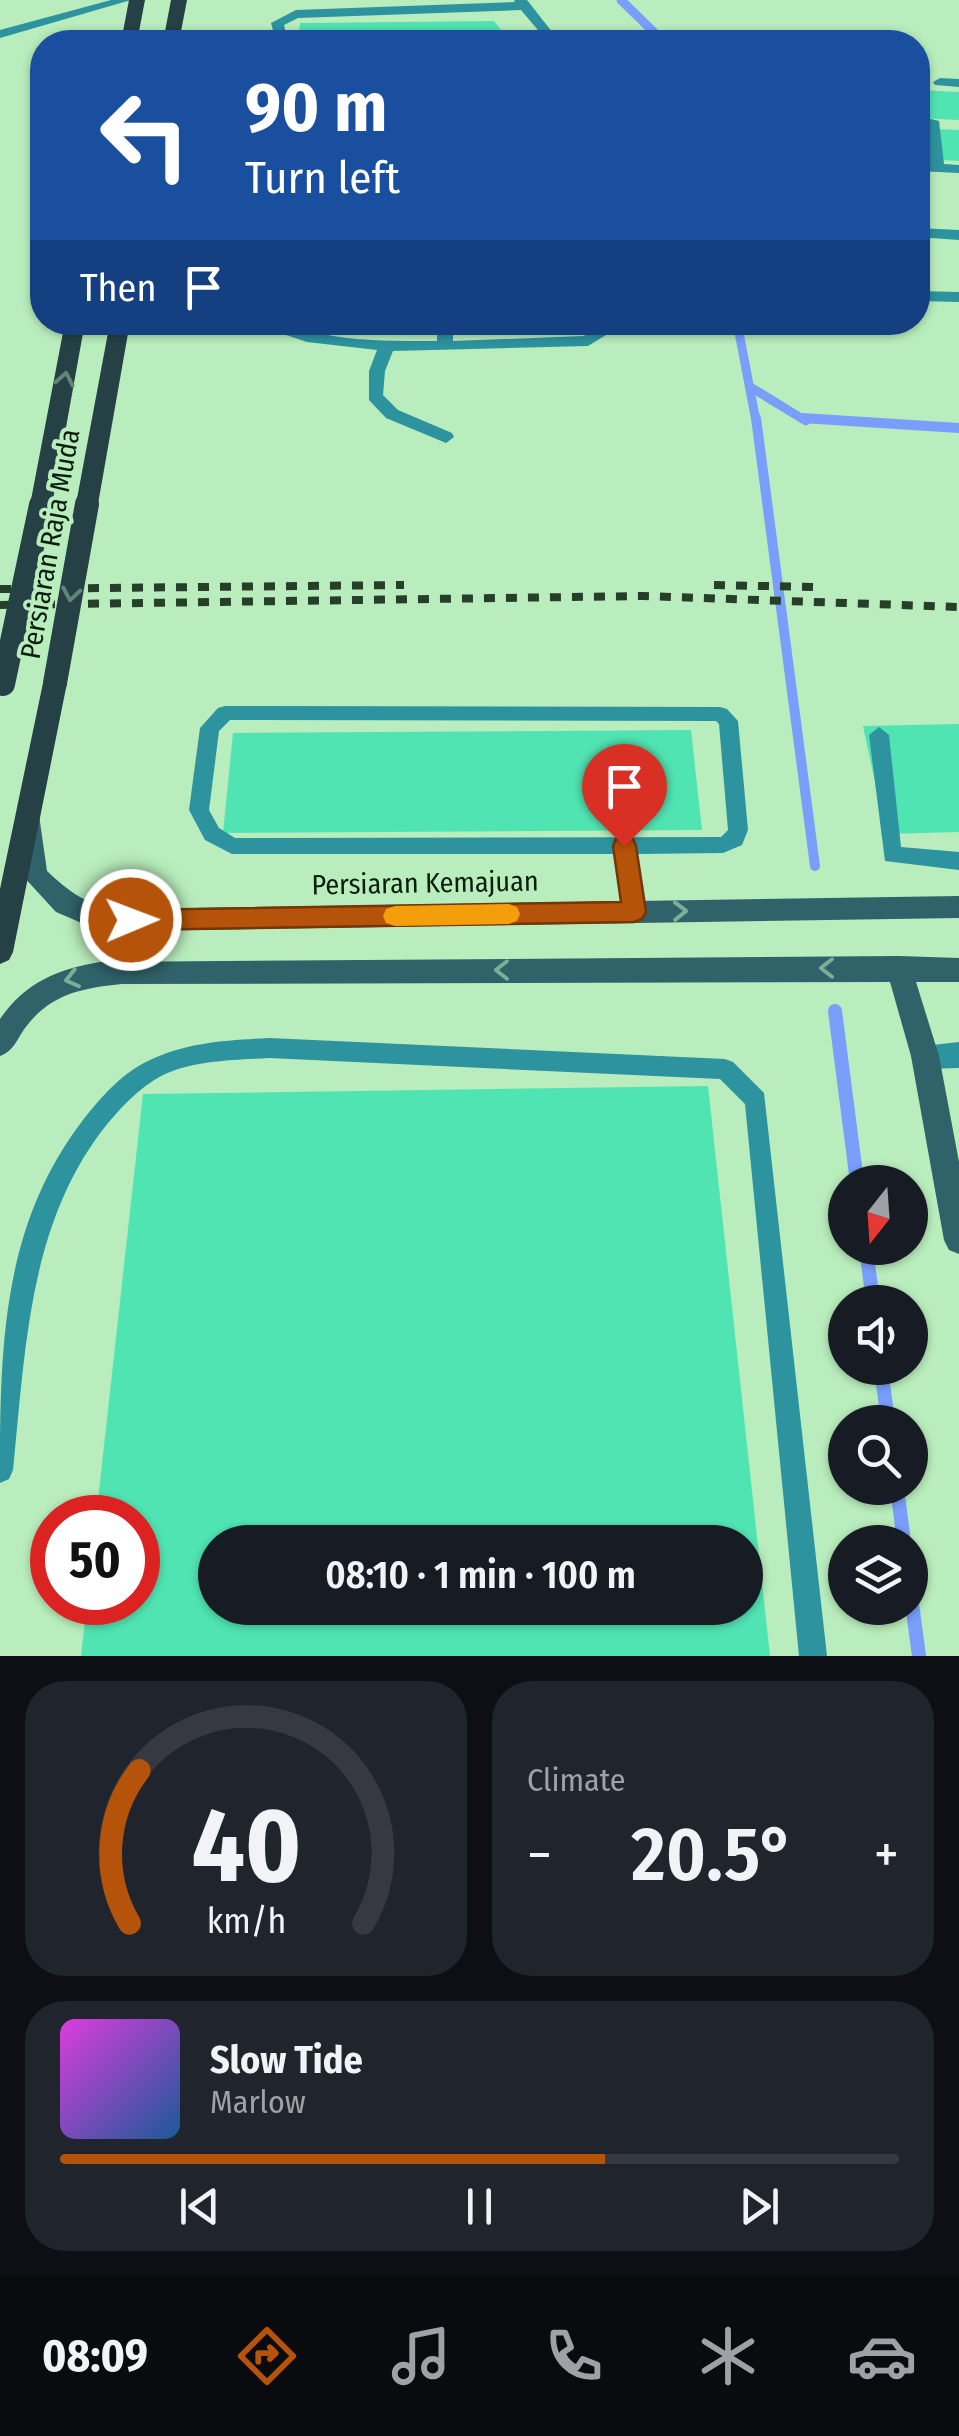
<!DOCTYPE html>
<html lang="en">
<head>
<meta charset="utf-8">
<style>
	body { margin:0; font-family:"Fira Sans Condensed",sans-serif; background:#20242c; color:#f1f3f6; height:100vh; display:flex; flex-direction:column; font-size:38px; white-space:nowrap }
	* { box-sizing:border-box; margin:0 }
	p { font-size:32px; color:#9ea1a6 }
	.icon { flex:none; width:55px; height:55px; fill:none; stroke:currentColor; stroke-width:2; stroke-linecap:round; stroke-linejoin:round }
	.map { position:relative; height:1656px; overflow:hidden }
	.side { display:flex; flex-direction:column; gap:25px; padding:25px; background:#0d0f14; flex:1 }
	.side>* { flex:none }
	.banner { position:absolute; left:30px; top:30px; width:900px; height:305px; border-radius:40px; box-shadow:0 2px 8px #0004; background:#1a4fa0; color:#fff; overflow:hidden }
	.needle { width:65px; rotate:197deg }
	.buttons { position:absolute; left:828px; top:1165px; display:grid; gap:20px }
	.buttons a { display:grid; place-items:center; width:100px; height:100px; border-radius:50%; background:#171b24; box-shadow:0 2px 8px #0004; font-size:50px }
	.speed { position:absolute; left:30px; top:1495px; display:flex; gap:20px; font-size:50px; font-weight:700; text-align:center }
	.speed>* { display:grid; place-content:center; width:130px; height:130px; border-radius:50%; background:#171b24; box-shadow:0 2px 8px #0004; line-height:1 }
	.speed .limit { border:15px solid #d22; background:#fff; color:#111 }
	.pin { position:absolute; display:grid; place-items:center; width:85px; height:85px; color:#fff; margin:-102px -42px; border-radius:50% 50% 50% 0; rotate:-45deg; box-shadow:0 0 10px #0007 }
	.pin .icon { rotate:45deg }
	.me { position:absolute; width:110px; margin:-55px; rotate:89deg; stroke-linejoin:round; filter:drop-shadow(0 0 8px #0008) }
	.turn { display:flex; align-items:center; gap:35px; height:210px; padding:0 50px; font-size:45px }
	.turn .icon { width:130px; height:130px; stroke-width:2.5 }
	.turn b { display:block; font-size:70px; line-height:85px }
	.then { display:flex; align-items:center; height:95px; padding:0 50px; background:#0003; gap:20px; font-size:38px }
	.big { font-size:75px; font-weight:600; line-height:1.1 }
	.side .card { flex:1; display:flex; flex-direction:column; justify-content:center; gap:15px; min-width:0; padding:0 35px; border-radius:40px; background:#20242c }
	.side .dial { align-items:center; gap:0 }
	.dial svg { height:260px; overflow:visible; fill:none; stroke:#363941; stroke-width:7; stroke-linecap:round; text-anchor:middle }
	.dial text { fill:#f1f3f6; stroke:none }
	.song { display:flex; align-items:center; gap:30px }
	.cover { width:120px; height:120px; border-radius:15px; background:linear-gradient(135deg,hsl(300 70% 55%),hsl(210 70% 35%)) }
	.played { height:10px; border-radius:5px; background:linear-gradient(90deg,#b45309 65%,#363941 65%) }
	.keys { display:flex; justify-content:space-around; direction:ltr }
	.heat { display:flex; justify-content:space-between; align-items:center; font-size:55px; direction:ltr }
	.side .tiles { flex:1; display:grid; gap:25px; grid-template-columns:1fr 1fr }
	.card:last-child { grid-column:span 2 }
	.trip { position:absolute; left:198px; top:1525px; width:565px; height:100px; border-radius:50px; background:#171b24; box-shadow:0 2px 8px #0004; font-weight:600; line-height:100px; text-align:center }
	.tab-bar { display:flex; height:160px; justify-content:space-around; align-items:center; background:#090b0e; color:#9ea1a6 }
	.tab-bar .icon { width:70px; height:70px }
	.tab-bar .on { color:#b45309 }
	.tab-bar b { font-size:45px; color:#f1f3f6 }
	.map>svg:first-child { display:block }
</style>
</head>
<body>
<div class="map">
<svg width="959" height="1656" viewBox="0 0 959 1656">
	<rect width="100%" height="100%" fill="#b9edbd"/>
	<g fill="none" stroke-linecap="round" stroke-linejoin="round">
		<path stroke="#799efc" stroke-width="9" d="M621,0L664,42
			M737,322L756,421
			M752,388L806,421"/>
		<path stroke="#799efc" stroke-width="10" d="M756,418L815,866
			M802,418L959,428"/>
		<path stroke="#799efc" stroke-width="14" d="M835,1011L857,1182
			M866,1248L873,1302
			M881,1368L888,1422
			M897,1488L904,1542
			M910,1589L919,1656"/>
	</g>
	<path fill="#51e4b3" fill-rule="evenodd" d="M494,21L511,42H298L300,23Z
		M918,90L959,92V120L918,118Z
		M936,129L959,130V161L940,160Z
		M959,724V832L886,834L863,726Z
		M691,730L702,830L223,833L233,733Z
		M708,1086L770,1656H81L87,1602H138V1518H96L143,1094ZM215,1542H745V1608H215Z"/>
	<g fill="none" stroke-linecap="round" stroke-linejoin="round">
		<path fill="#2d939f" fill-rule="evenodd" d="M111,0H131L0,38V30Z
			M514,0H527L560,42H548L521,10L298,18L284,25L288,42H276L271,23L296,10L515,2Z
			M940,78L959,79V87L935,85L933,82Z
			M927,118L939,121L944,164L959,165V173L918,171V163H929Z
			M918,228L959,230V240L918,237Z
			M918,291L959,292V302L918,301Z
			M273,322C293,322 311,332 333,336C365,341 397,341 429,341H437V322H453V341L584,336L599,322H615L611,332L588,346L393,351L385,371L383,395L398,410L452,433L454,437L446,443L386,418L369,400V371L377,350L307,342L274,331Z
			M225,706L720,707L727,709L738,721L748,830L742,845L723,853L636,854L644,912L641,918L634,921L627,918L624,912L616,854H232L205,840L189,810L200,728L218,708ZM230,720L716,721L719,724L728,830L721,837L235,838L219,828L209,810L219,731Z
			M879,727L889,735L901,847L959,852V870L885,861L869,735Z
			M269,1038L725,1059L733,1062L764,1093L827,1656H799L745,1104L720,1079L269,1058C235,1060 194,1060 163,1075C138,1088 118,1110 101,1132C28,1229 25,1354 13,1470L9,1479L0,1483C0,1353 0,1228 83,1120C102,1096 122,1073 150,1060C187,1042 229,1040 269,1038Z"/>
		<path fill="#2d939f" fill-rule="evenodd" d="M959,1042V1068L925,1069L915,1065L911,1056L915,1047Z"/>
		<path fill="#2f6269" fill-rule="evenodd" d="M30,812L39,815L47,871C78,900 89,905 131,909L959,896V918L131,931L91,927L56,912L22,875L18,822L21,815Z
			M899,956L959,958V982H916L939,1056L959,1162V1254L949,1250L944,1240L911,1056L890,982L122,984C82,988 50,994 25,1028C17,1039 14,1051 0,1056V1019C25,983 57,969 100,962Z"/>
		<path fill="#254145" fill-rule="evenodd" d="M129,0H145L137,42H121Z
			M171,0H187L179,42H163Z
			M65,322H85L52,505L41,513L30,505Z
			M110,322H130L98,504L87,512L76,504Z
			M55,674L67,683L13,952L9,960L0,964V889L43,683Z"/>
		<path stroke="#263f29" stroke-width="8" stroke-dasharray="11 11" stroke-linecap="butt" d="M714,585L814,587
			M0,589L404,585
			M0,605L644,596L959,607"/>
		<path stroke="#254145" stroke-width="24" d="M55,683L87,504
			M3,684L41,505"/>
	</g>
	<defs><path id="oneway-chevron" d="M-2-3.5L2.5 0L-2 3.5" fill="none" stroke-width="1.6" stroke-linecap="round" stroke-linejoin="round" transform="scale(2.5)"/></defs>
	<g stroke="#608675">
		<use href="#oneway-chevron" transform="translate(65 379) rotate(-79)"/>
		<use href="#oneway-chevron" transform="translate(71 594) rotate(100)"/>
	</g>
	<g stroke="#7bae97">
		<use href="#oneway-chevron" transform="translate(680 911) rotate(-1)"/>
		<use href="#oneway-chevron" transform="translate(827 968) rotate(180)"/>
		<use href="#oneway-chevron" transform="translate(502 970) rotate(180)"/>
		<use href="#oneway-chevron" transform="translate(72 979) rotate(166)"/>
	</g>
	<path fill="#b45309" stroke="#753606" stroke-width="2.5" d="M624,836L633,839L636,846L646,912L642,919L634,922L131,930L123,927L119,920L123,913L131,910L621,902L613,846L616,839Z"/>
	<path fill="#f59e0b" d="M509,904L517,907L520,914L517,921L509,924L395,926L386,923L383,916L386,909L395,906Z"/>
	<g text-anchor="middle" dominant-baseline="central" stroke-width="8" stroke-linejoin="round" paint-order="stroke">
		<g font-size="28" fill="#0a1e0d" stroke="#b9edbd">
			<text transform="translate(50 544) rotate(-80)">Persiaran Raja Muda</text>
			<text transform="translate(425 883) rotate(-1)">Persiaran Kemajuan</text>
		</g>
	</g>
</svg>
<div class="buttons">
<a><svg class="needle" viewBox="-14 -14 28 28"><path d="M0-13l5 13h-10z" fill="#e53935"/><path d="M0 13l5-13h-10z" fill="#9ea1a6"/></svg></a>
<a><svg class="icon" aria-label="sound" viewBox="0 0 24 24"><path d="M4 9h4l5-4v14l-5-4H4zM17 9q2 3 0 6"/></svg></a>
<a><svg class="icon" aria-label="search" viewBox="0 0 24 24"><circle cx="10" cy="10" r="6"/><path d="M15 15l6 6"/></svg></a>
<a><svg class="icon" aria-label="layers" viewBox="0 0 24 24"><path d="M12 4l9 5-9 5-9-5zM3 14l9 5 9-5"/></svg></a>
</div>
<div class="speed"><div class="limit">50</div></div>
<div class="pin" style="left:624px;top:846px;background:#d93025"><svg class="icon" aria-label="arrive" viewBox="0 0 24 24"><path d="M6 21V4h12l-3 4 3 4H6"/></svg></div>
<svg class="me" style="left:131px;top:920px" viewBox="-20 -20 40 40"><circle r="17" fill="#b45309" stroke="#fff" stroke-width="3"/><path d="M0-11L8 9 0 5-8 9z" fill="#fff"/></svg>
<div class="trip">08:10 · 1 min · 100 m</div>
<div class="banner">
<div class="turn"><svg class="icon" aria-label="left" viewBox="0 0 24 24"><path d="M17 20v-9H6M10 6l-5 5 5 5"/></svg><div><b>90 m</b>Turn left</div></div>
<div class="then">Then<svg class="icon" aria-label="arrive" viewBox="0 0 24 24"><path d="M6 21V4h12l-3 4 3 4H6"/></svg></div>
</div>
</div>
<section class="side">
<div class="tiles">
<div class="card dial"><svg viewBox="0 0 100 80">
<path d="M14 69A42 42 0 1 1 86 69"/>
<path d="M14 69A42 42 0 0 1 17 22" stroke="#b45309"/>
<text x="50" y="56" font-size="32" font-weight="700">40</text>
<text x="50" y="72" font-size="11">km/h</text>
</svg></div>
<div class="card"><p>Climate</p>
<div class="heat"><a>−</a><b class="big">20.5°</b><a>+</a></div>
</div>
<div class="card">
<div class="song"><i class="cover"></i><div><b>Slow Tide</b><p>Marlow</p></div></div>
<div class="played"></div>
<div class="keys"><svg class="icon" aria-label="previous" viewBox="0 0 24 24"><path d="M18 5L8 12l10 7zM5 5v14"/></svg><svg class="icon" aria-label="pause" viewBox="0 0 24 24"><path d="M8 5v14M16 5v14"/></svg><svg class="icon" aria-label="next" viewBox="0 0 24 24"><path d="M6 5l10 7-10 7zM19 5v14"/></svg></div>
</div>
</div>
</section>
<nav class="tab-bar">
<b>08:09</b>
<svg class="icon on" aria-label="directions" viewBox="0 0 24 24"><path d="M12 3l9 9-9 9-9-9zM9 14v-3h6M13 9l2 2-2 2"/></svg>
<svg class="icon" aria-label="music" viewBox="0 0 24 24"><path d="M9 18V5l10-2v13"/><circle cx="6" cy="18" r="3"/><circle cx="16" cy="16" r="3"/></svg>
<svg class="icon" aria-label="phone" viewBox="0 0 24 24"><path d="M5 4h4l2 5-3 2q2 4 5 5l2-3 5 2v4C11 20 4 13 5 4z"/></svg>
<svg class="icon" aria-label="climate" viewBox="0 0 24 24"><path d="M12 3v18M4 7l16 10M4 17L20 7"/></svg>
<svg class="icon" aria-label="car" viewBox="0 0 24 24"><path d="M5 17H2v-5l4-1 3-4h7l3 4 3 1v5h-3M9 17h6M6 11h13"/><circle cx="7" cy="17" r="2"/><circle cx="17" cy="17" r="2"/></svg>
</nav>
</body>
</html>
